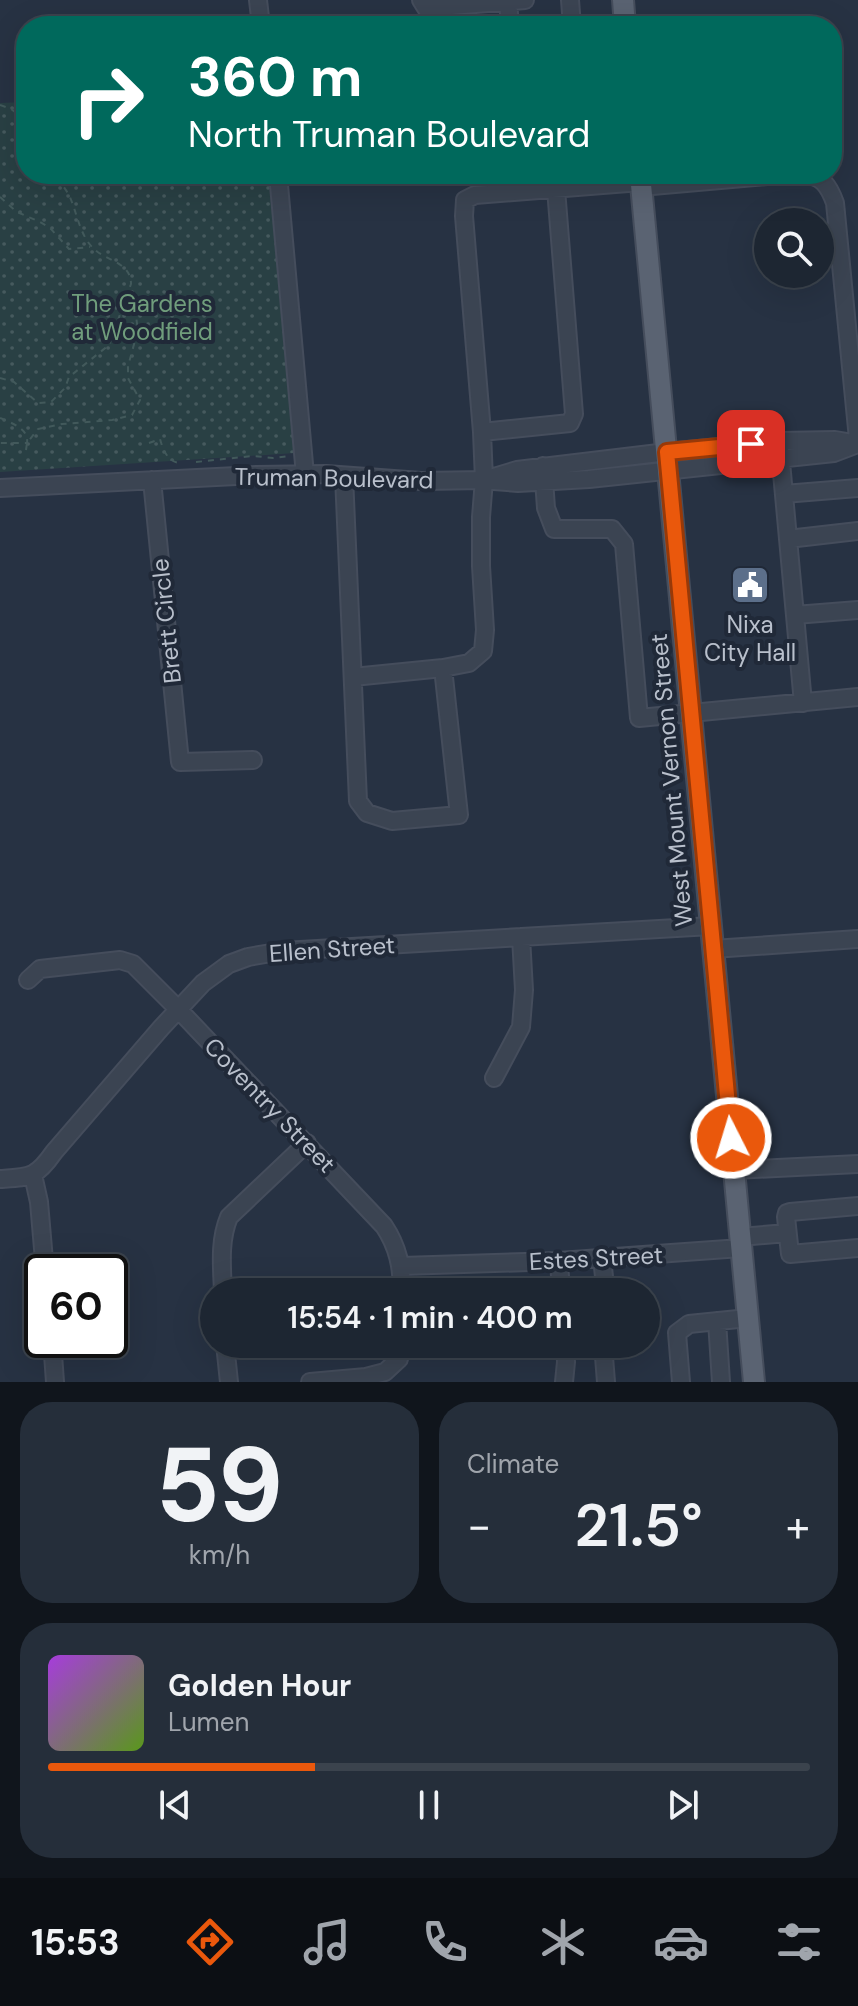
<!DOCTYPE html>
<html lang="en">
<head>
<meta charset="utf-8">
<style>
	body { margin:0; font-family:"DM Sans",sans-serif; background:#252e3a; color:#f1f3f6; height:100vh; display:flex; flex-direction:column; font-size:30px; white-space:nowrap }
	* { box-sizing:border-box; margin:0 }
	p { font-size:26px; color:#a0a5ac }
	.icon { flex:none; width:44px; height:44px; fill:none; stroke:currentColor; stroke-width:2; stroke-linecap:round; stroke-linejoin:round }
	.map { position:relative; height:1382px; overflow:hidden }
	.sheet { display:flex; flex-direction:column; gap:20px; padding:20px; background:#10151c; flex:1 }
	.sheet>* { flex:none }
	.banner { position:absolute; left:16px; top:16px; width:826px; height:168px; border-radius:32px; box-shadow:0 8px 32px #0002,0 0 0 2px #3b434d; background:#00695c; color:#fff; overflow:hidden }
	.controls { position:absolute; left:754px; top:208px; display:grid; gap:16px }
	.controls a { display:grid; place-items:center; width:80px; height:80px; border-radius:50%; background:#1d2632; box-shadow:0 8px 32px #0002,0 0 0 2px #3b434d; font-size:40px }
	.speed { position:absolute; left:24px; top:1254px; display:flex; gap:16px; font-size:40px; font-weight:700; text-align:center }
	.speed>* { display:grid; place-content:center; width:104px; height:104px; border-radius:50%; background:#1d2632; box-shadow:0 8px 32px #0002,0 0 0 2px #3b434d; line-height:1 }
	.speed .limit { border:4px solid #111; border-radius:12px; background:#fff; color:#111 }
	.pin { position:absolute; display:grid; place-items:center; width:68px; height:68px; color:#fff; margin:-34px; border-radius:16px; box-shadow:0 4px 12px #0006 }
	.me { position:absolute; width:88px; margin:-44px; rotate:355deg; stroke-linejoin:round; filter:drop-shadow(0 0 6px #0008) }
	.turn { display:flex; align-items:center; gap:28px; height:168px; padding:0 40px; font-size:36px }
	.turn .icon { width:104px; height:104px; stroke-width:2.5 }
	.turn b { display:block; font-size:56px; line-height:68px }
	.big { font-size:60px; font-weight:600; line-height:1.1 }
	.sheet .widget { flex:1; display:flex; flex-direction:column; justify-content:center; gap:12px; min-width:0; padding:0 28px; border-radius:32px; background:#252e3a }
	.sheet .dial { align-items:center; gap:0 }
	.dial b { font-size:104px; line-height:1 }
	.song { display:flex; align-items:center; gap:24px }
	.cover { width:96px; height:96px; border-radius:12px; background:linear-gradient(135deg,hsl(280 70% 55%),hsl(90 70% 35%)) }
	.played { height:8px; border-radius:4px; background:linear-gradient(90deg,#ea580c 35%,#3b434d 35%) }
	.keys { display:flex; justify-content:space-around; direction:ltr }
	.heat { display:flex; justify-content:space-between; align-items:center; font-size:44px; direction:ltr }
	.sheet .tiles { flex:1; display:grid; gap:20px; grid-template-columns:1fr 1fr }
	.widget:last-child { grid-column:span 2 }
	.trip { position:absolute; left:200px; top:1278px; width:460px; height:80px; border-radius:40px; background:#1d2632; box-shadow:0 8px 32px #0002,0 0 0 2px #3b434d; font-weight:600; line-height:80px; text-align:center }
	.menu { display:flex; height:128px; justify-content:space-around; align-items:center; background:#0c0f14; color:#a0a5ac }
	.menu .icon { width:56px; height:56px }
	.menu .on { color:#ea580c }
	.menu b { font-size:36px; color:#f1f3f6 }
	.map>svg:first-child { display:block }
</style>
</head>
<body>
<div class="map">
<svg width="858" height="1382" viewBox="0 0 858 1382">
	<defs>
		<pattern id="park-dots" width="8" height="8" patternUnits="userSpaceOnUse" patternTransform="scale(2)"><rect width="8" height="8" fill="#294044"/><path d="M2 2h.1M6 6h.1" fill="none" stroke="#465a5e" stroke-width="1.8" stroke-linecap="round"/></pattern>
	</defs>
	<rect width="100%" height="100%" fill="#273243"/>
	<path fill="url(#park-dots)" d="M26,102V174H272L295,453L0,472V103Z"/>
	<g fill="none" stroke-linecap="round" stroke-linejoin="round">
		<g stroke="#454d5c" stroke-width="20">
			<path id="minor" d="M258,0L261,26
				M421,0L426,8L525,0
				M570,0L572,26
				M508,1L510,26
				M278,174L305,475
				M802,174C822,175 829,186 835,203L858,439
				M641,187L789,174
				M482,432L570,423L574,414L556,189
				M780,451L803,703
				M543,466L546,508L554,529H612L624,544L639,718L858,697
				M344,476L358,801L367,813L392,821L459,815L443,668
				M152,480L180,762L253,760
				M494,481L518,483L589,479L834,453L855,445
				M0,488L256,475L326,474L421,481L484,480L517,470L667,452L779,441L835,440L858,444
				M784,494L858,488
				M788,539L858,531
				M795,615L858,610
				M353,677L443,668L469,663L483,651L485,630L481,566V517L484,480L482,432L464,216L465,200L475,195L641,182
				M713,949L858,939
				M28,980L40,969L120,960L133,964L178,1009L384,1226C398,1247 402,1267 402,1292
				M494,1078L521,1027L524,990L521,937
				M734,1170L858,1164
				M33,1175L39,1202L45,1272
				M0,1179C30,1177 36,1178 54,1152L161,1028L203,983L229,964L248,957L283,951L711,926
				M858,1206L790,1212L787,1213L786,1217L790,1254L858,1248
				M740,1237L787,1233
				M559,1261L561,1292
				M402,1266L559,1261L741,1248
				M223,1292C222,1267 219,1241 229,1217L307,1143
				M602,1292L605,1286L602,1258
				M717,1321L721,1382
				M52,1340L55,1382
				M225,1344L229,1382
				M603,1344L606,1382
				M310,1382L366,1377L385,1372L399,1359L401,1344
				M564,1382L566,1362L565,1344
				M681,1382L677,1333L689,1324L748,1318"/>
		</g>
		<g stroke="#454d5c" stroke-width="24">
			<path id="major" d="M623,0L625,26
				M640,174L754,1382"/>
		</g>
		<path stroke="#42595b" stroke-width="2" stroke-dasharray="6 6" stroke-linecap="butt" d="M0,105L11,109L26,120
			M0,197L17,212L40,222L50,228L69,249L90,247
			M0,378L14,382L38,403L51,402L65,388L69,377L109,345L131,284C131,261 104,261 92,247C79,233 77,212 69,195C65,188 59,181 55,174
			M0,418C11,423 29,428 27,443H0
			M149,443L160,439C163,450 168,463 181,463
			M26,450L27,443L38,429L62,424L112,420L132,415L140,400L128,378V366L138,330L135,310L128,292
			M196,462L253,456L273,458L289,456"/>
		<use href="#minor" stroke="#3b4452" stroke-width="16"/>
		<use href="#major" stroke="#5a6372" stroke-width="20"/>
	</g>
	<g fill="none" stroke-linecap="round" stroke-linejoin="round">
		<g stroke="#983908" stroke-width="20">
			<path id="route" d="M731,1138L667,452L751,444"/>
		</g>
		<use href="#route" stroke="#ea580c" stroke-width="14"/>
	</g>
	<defs>
		<g id="civic-square" transform="scale(2)"><rect x="-9" y="-9" width="18" height="18" rx="4" fill="#5c6f8a" stroke="#202938"/><path d="M-.6-6.5H3V-4.5H.6V-3L4-1V1h2V6H-6V1h2V-1L-.6-3ZM-1.2 2.5V6h2.4V2.5Z" fill="#fff"/></g>
	</defs>
	<g fill-rule="evenodd">
		<use href="#civic-square" x="750" y="585"/>
	</g>
	<g text-anchor="middle" dominant-baseline="central" stroke-width="8" stroke-linejoin="round" paint-order="stroke">
		<g font-size="24" fill="#709d7c" stroke="#202938">
			<text x="142" y="303">The Gardens<tspan x="142" dy="28">at Woodfield</tspan></text>
		</g>
		<g font-size="24" fill="#b9c0cc" stroke="#202938">
			<text transform="translate(334 478) rotate(1)">Truman Boulevard</text>
			<text transform="translate(166 621) rotate(-96)">Brett Circle</text>
			<text transform="translate(671 780) rotate(-95)">West Mount Vernon Street</text>
			<text transform="translate(332 949) rotate(-4)">Ellen Street</text>
			<text transform="translate(270 1105) rotate(46)">Coventry Street</text>
			<text transform="translate(596 1258) rotate(-3)">Estes Street</text>
		</g>
		<g font-size="24" fill="#b9c0cc" stroke="#202938">
			<text x="750" y="624">Nixa<tspan x="750" dy="28">City Hall</tspan></text>
		</g>
	</g>
</svg>
<div class="controls">
<a><svg class="icon" aria-label="search" viewBox="0 0 24 24"><circle cx="10" cy="10" r="6"/><path d="M15 15l6 6"/></svg></a>
</div>
<div class="speed"><div class="limit">60</div></div>
<div class="pin" style="left:751px;top:444px;background:#d93025"><svg class="icon" aria-label="arrive" viewBox="0 0 24 24"><path d="M6 21V4h12l-3 4 3 4H6"/></svg></div>
<svg class="me" style="left:731px;top:1138px" viewBox="-20 -20 40 40"><circle r="17" fill="#ea580c" stroke="#fff" stroke-width="3"/><path d="M0-11L8 9 0 5-8 9z" fill="#fff"/></svg>
<div class="trip">15:54 · 1 min · 400 m</div>
<div class="banner">
<div class="turn"><svg class="icon" aria-label="right" viewBox="0 0 24 24"><path d="M7 20v-9h11M14 6l5 5-5 5"/></svg><div><b>360 m</b>North Truman Boulevard</div></div>
</div>
</div>
<section class="sheet">
<div class="tiles">
<div class="widget dial"><b>59</b><p>km/h</p></div>
<div class="widget"><p>Climate</p>
<div class="heat"><a>−</a><b class="big">21.5°</b><a>+</a></div>
</div>
<div class="widget">
<div class="song"><i class="cover"></i><div><b>Golden Hour</b><p>Lumen</p></div></div>
<div class="played"></div>
<div class="keys"><svg class="icon" aria-label="previous" viewBox="0 0 24 24"><path d="M18 5L8 12l10 7zM5 5v14"/></svg><svg class="icon" aria-label="pause" viewBox="0 0 24 24"><path d="M8 5v14M16 5v14"/></svg><svg class="icon" aria-label="next" viewBox="0 0 24 24"><path d="M6 5l10 7-10 7zM19 5v14"/></svg></div>
</div>
</div>
</section>
<nav class="menu">
<b>15:53</b>
<svg class="icon on" aria-label="directions" viewBox="0 0 24 24"><path d="M12 3l9 9-9 9-9-9zM9 14v-3h6M13 9l2 2-2 2"/></svg>
<svg class="icon" aria-label="music" viewBox="0 0 24 24"><path d="M9 18V5l10-2v13"/><circle cx="6" cy="18" r="3"/><circle cx="16" cy="16" r="3"/></svg>
<svg class="icon" aria-label="phone" viewBox="0 0 24 24"><path d="M5 4h4l2 5-3 2q2 4 5 5l2-3 5 2v4C11 20 4 13 5 4z"/></svg>
<svg class="icon" aria-label="climate" viewBox="0 0 24 24"><path d="M12 3v18M4 7l16 10M4 17L20 7"/></svg>
<svg class="icon" aria-label="car" viewBox="0 0 24 24"><path d="M5 17H2v-5l4-1 3-4h7l3 4 3 1v5h-3M9 17h6M6 11h13"/><circle cx="7" cy="17" r="2"/><circle cx="17" cy="17" r="2"/></svg>
<svg class="icon" aria-label="filters" viewBox="0 0 24 24"><path d="M4 7h16M4 17h16"/><circle cx="9" cy="7" r="2"/><circle cx="15" cy="17" r="2"/></svg>
</nav>
</body>
</html>
